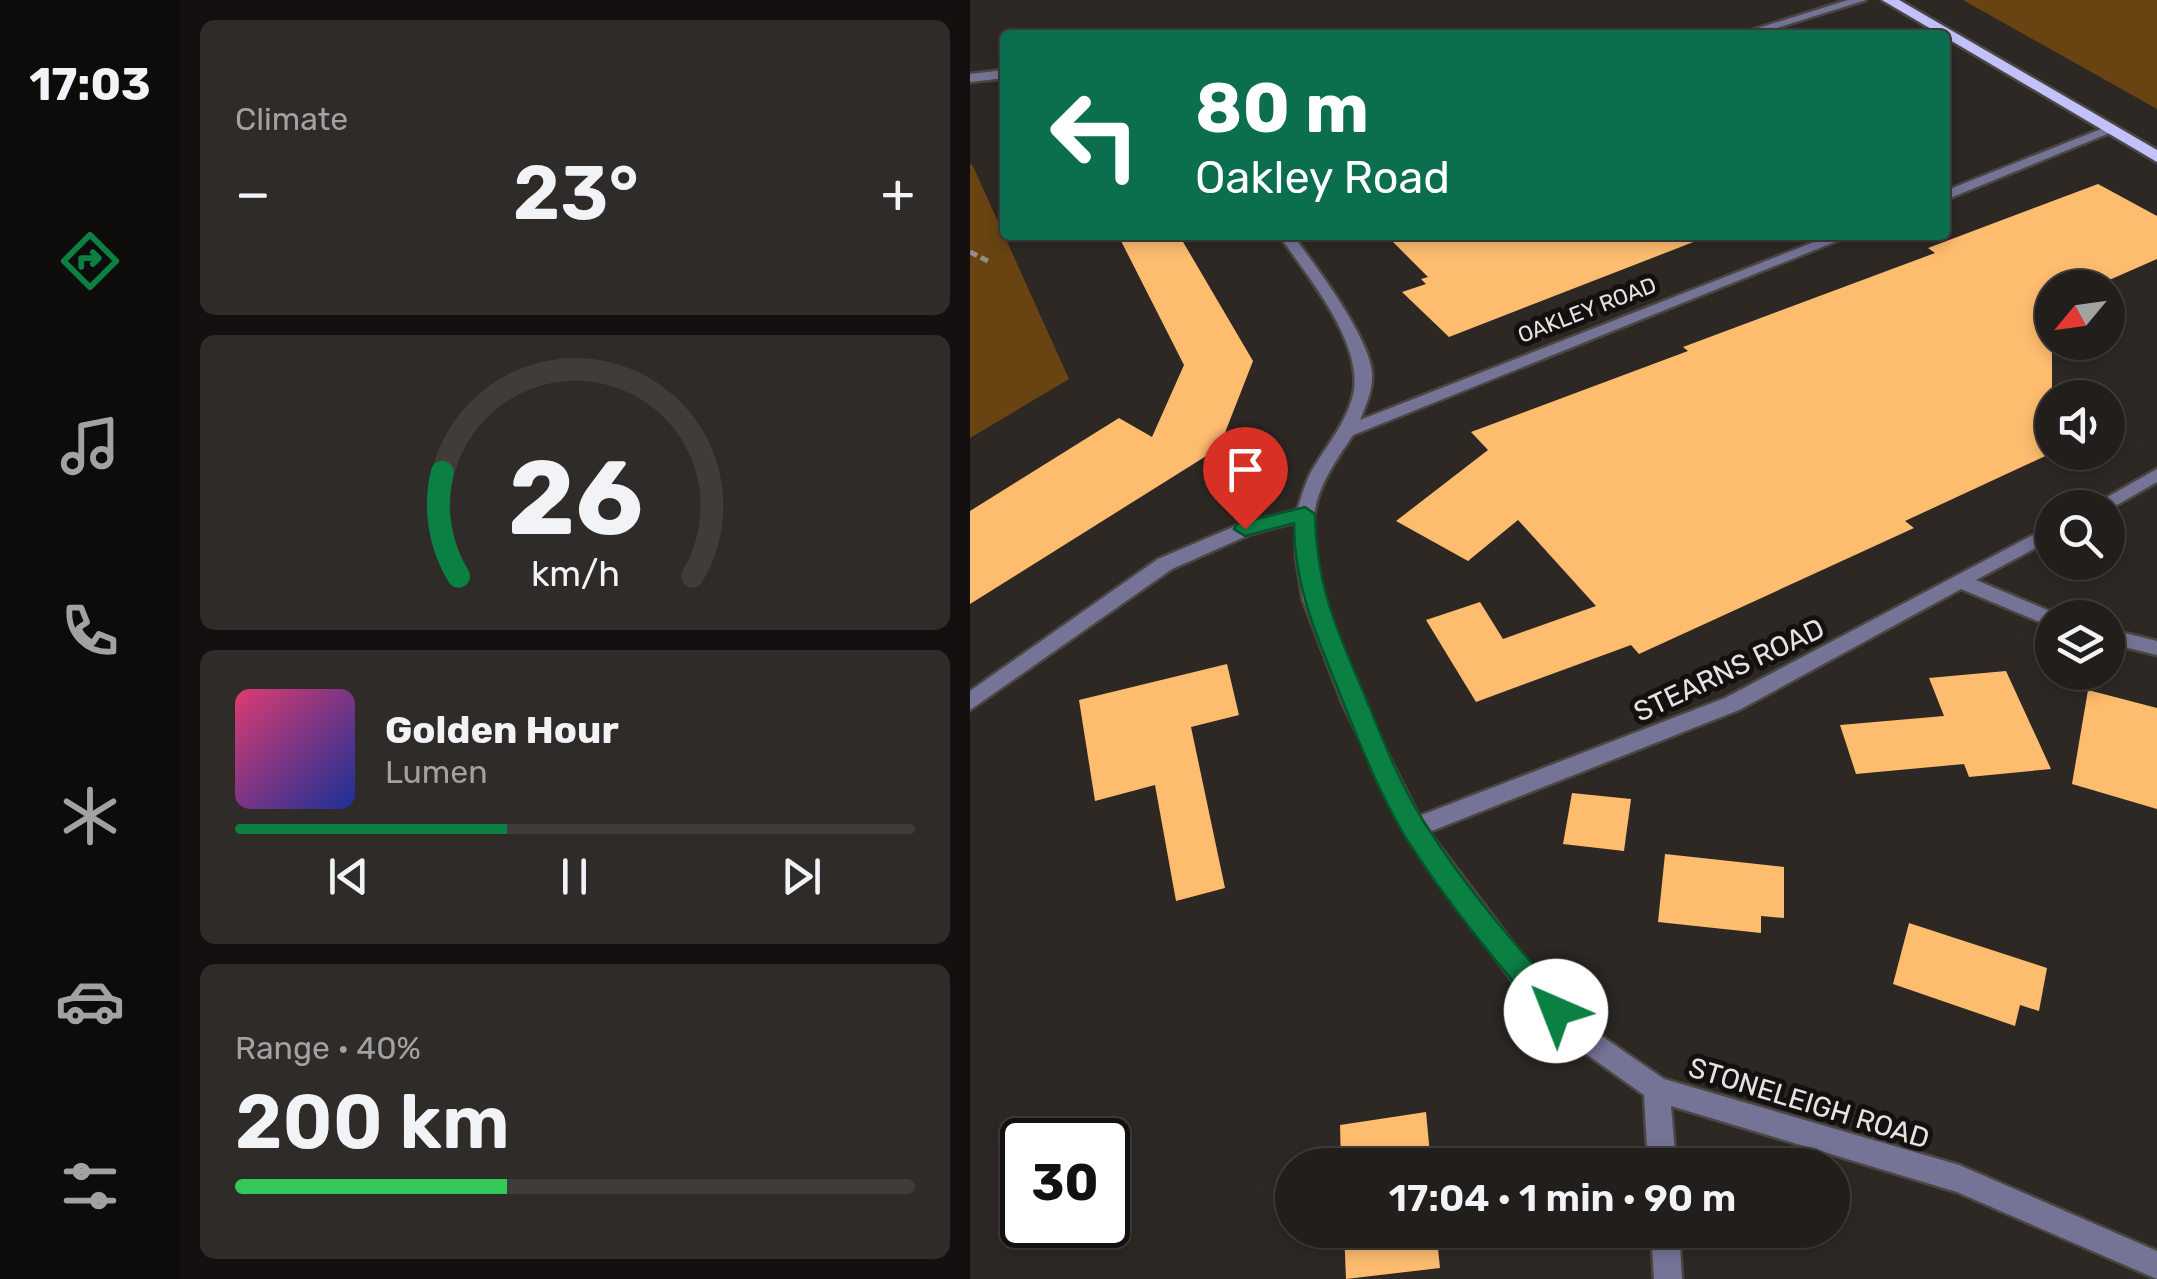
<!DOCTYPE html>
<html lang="en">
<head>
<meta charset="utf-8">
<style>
	body { margin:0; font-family:Rubik,sans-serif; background:#2e2b28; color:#f1f3f6; height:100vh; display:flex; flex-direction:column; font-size:38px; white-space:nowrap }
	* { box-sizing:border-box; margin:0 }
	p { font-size:32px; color:#a2a2a3 }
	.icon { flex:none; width:55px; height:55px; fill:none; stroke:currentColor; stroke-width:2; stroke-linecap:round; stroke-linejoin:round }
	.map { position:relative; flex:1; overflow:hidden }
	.drawer { display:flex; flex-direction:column; gap:20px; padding:20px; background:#13100f; width:790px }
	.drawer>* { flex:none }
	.hud { position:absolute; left:30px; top:30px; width:950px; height:210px; border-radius:10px; box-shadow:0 5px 15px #0003,0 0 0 2px #3f3c3a; background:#0b6e4f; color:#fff; overflow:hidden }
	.needle { width:65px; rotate:241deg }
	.controls { position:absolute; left:1065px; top:270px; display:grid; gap:20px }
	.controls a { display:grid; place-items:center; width:90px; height:90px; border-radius:50%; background:#221e1b; box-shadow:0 5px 15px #0003,0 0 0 2px #3f3c3a; font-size:50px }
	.speed { position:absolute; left:30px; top:1118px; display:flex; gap:20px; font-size:50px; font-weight:700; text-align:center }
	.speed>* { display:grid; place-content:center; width:130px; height:130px; border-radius:50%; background:#221e1b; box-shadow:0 5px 15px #0003,0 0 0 2px #3f3c3a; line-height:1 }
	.speed .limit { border:5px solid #111; border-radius:15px; background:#fff; color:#111 }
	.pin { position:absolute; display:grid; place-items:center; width:85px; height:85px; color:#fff; margin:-102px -42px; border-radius:50% 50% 50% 0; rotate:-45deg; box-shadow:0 0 10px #0007 }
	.pin .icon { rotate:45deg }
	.me { position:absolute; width:110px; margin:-55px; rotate:316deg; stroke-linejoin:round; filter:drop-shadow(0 0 8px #0008) }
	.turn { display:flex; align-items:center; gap:35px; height:210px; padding:0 30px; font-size:45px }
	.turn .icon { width:130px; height:130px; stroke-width:2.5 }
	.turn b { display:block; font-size:70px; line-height:85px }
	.big { font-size:75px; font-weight:600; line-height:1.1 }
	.drawer .tile { flex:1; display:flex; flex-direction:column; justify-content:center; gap:15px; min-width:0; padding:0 35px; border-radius:15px; background:#2e2b28 }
	.drawer .dial { align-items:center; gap:0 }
	.dial svg { height:260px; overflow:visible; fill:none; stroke:#3f3c3a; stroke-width:7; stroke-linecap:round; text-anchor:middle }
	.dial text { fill:#f1f3f6; stroke:none }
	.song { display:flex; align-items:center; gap:30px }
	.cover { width:120px; height:120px; border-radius:15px; background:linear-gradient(135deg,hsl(340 70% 55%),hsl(230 70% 35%)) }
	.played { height:10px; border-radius:5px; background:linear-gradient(90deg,#0b8043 40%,#3f3c3a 40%) }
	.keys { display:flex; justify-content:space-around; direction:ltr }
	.heat { display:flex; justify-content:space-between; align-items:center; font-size:55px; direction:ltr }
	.charge { height:15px; border-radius:8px; background:linear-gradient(90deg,#34c759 40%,#3f3c3a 0) }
	.trip { position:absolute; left:305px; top:1148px; width:575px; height:100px; border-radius:50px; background:#221e1b; box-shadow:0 5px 15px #0003,0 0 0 2px #3f3c3a; font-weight:600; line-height:100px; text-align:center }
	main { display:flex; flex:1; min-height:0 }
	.menu { display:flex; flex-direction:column; width:180px; justify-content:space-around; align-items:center; background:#0e0c0b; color:#a2a2a3 }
	.menu .icon { width:70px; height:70px }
	.menu .active { color:#0b8043 }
	.menu b { font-size:45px; color:#f1f3f6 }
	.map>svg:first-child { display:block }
</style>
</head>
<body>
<main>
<nav class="menu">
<b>17:03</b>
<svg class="icon active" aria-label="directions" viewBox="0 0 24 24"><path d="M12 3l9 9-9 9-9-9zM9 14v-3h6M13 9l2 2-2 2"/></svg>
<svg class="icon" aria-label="music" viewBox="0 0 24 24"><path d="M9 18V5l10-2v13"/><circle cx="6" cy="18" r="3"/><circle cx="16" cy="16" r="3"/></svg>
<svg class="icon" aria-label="phone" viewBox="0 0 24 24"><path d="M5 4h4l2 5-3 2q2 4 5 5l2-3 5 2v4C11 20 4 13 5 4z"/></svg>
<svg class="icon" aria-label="climate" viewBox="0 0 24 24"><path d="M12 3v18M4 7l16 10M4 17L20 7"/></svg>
<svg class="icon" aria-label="car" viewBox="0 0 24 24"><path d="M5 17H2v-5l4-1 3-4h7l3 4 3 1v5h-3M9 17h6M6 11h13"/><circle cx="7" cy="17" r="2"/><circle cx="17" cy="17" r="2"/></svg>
<svg class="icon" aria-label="filters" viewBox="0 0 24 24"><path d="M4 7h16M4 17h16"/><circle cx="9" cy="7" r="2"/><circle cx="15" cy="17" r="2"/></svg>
</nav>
<section class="drawer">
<div class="tile"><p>Climate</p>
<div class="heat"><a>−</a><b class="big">23°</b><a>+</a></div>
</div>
<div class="tile dial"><svg viewBox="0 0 100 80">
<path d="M14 69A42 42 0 1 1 86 69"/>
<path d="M14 69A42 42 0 0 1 9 37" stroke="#0b8043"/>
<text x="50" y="56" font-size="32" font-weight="700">26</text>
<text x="50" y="72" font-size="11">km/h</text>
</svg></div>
<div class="tile">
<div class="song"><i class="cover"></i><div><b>Golden Hour</b><p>Lumen</p></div></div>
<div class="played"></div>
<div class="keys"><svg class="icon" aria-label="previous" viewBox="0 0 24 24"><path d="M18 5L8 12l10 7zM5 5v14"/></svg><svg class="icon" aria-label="pause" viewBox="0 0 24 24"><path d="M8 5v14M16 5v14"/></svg><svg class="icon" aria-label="next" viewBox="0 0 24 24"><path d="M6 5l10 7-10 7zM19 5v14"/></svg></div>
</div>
<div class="tile"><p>Range · 40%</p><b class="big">200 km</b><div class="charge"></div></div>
</section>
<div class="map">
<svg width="1187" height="1279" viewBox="0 0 1187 1279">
	<rect width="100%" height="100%" fill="#2d2824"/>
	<path fill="#694311" d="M993,0H1187V109Z
		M2,164L99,379L0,438V165Z"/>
	<path fill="#febc6f" d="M1128,184L1187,216V259L1121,288H1082V453L935,521L944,528L669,654L661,645L506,702L456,620L510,602L533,639L626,606L548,520L498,561L426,521L518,450L501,432L718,351L713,347L965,253L958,248Z
		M148,235H209L283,361L249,448L0,604V511L149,418L182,437L214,365Z
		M416,235H725L726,241L479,337L432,292L456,284L451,279L458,277Z
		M257,664L269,715L221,727L255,888L206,901L185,785L125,801L109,700Z
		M1036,671L1081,769L999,777L994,764L886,774L870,725L974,716L959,678Z
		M1118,690L1187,708V809L1102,784Z
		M602,793L661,799L654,851L593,844Z
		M695,854L814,867V918L791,916V933L688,922Z
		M939,923L1077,968L1069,1011L1050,1005L1045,1026L923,984Z
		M456,1112L461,1165H371L370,1125Z
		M374,1230H466L470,1268L376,1279Z"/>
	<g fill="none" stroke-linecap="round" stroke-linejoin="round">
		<g stroke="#4a4642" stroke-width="5">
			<path id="street" d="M878,0H896L784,35H766Z
				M35,70V78L0,82V74Z
				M1136,127L1147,130L975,200V191Z
				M309,235H323C346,267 399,336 402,373C403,390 396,405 390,420L862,235H882L383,435C367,459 347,486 344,517C335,609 409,735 449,816L755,698L1082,525V539L1006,580L1089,615L1090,618H1082V627L991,589L769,710L459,832L568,976L623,1030L694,1079L989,1165L1187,1251V1279L987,1192L701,1106L706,1165H678L674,1095L605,1046L550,992L436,834L373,704L333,600L326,557V522L281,534L202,569L0,710V691L188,559L268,525L327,510C332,496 336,479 344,467C358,444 374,425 382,399C398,347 337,276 309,235Z
				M1187,469V482L1138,510L1118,508Z
				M1138,629L1187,641V655L1138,643Z
				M681,1230H709L712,1279H684Z"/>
		</g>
		<g stroke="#4a4642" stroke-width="5">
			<path id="primary" d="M912,0H929L1187,150V162Z"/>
		</g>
		<path stroke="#918d8a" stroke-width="5" stroke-dasharray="8 4" stroke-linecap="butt" d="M0,252L18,261"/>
		<use href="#street" fill="#757497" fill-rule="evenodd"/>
		<use href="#primary" fill="#c2c1fb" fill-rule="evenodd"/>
	</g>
	<path fill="#0b8043" stroke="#07532c" stroke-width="2.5" d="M335,507L345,514C346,580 363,622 389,682C409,729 426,778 454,822C495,887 545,945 596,1002L601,1011L596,1020L586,1024L576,1020C526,962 477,903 436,838C407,790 387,736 366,684C344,630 324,583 324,523L275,536L264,529L267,524Z"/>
	<g text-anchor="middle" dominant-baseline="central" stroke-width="10" stroke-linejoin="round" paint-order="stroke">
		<g font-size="22" fill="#e5e2df" stroke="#13110f">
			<text transform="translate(617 310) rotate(-21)">OAKLEY ROAD</text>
		</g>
		<g font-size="28" fill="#e5e2df" stroke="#13110f">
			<text transform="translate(759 670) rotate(-25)">STEARNS ROAD</text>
			<text transform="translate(839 1103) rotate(17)">STONELEIGH ROAD</text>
		</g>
	</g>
</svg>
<div class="controls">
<a><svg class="needle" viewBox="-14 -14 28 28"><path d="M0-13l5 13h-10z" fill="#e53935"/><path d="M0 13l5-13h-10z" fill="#a2a2a3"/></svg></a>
<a><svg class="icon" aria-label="sound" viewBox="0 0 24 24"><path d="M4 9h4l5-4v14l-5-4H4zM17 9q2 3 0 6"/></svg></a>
<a><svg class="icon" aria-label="search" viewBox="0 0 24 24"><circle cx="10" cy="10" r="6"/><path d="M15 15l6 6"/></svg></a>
<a><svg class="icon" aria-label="layers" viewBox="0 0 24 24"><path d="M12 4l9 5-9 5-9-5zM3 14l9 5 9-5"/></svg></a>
</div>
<div class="speed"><div class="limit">30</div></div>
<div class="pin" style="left:275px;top:529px;background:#d93025"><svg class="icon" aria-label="arrive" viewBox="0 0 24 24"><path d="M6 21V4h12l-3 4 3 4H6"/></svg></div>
<svg class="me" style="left:586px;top:1011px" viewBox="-20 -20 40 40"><circle r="19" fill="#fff"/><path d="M0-13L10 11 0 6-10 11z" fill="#0b8043"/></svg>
<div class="trip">17:04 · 1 min · 90 m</div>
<div class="hud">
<div class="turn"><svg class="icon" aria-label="left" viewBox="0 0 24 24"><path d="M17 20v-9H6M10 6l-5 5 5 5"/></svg><div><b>80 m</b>Oakley Road</div></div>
</div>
</div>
</main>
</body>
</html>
